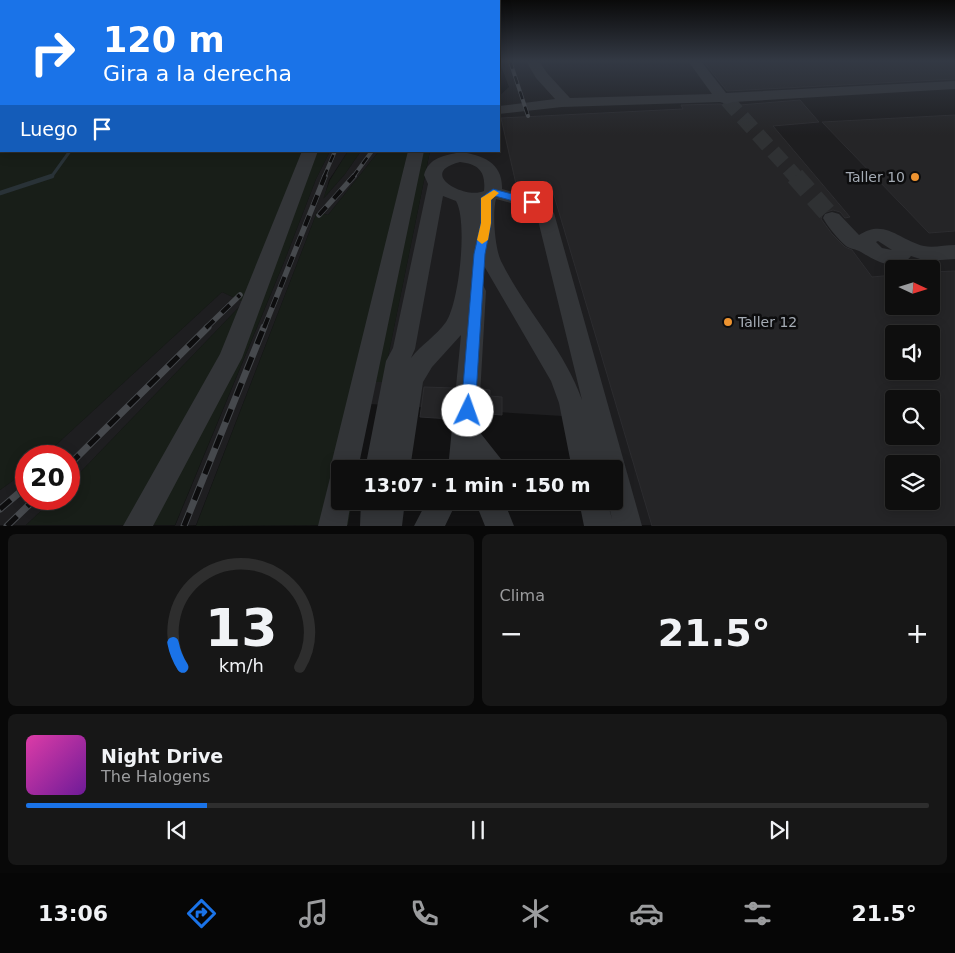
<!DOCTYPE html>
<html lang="es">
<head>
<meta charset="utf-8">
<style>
	body { margin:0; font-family:"DejaVu Sans",sans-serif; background:#171717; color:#f1f3f6; height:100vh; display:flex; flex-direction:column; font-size:19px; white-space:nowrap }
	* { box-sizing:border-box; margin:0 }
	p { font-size:16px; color:#9b9c9e }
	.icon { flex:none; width:28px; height:28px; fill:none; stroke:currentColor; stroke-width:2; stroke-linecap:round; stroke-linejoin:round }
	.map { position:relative; height:526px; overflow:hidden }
	.side { display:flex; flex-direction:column; gap:8px; padding:8px; background:#080808; flex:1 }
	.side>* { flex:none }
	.top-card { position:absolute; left:0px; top:0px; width:500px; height:152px; box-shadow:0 2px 12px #0003,0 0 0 1px #2e2e2e; background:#1a73e8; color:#fff; overflow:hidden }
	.needle { width:32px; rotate:94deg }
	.fabs { position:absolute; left:885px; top:260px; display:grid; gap:10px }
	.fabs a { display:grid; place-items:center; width:55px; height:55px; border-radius:5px; background:#0e0e0e; box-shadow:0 2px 12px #0003,0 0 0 1px #2e2e2e; font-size:25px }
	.speed { position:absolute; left:15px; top:445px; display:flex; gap:10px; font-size:25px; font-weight:700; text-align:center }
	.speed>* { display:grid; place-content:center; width:65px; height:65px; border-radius:50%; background:#0e0e0e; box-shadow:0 2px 12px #0003,0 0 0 1px #2e2e2e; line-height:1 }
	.speed .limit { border:8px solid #d22; background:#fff; color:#111 }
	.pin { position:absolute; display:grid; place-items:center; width:42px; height:42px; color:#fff; margin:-21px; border-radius:10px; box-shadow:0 2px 8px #0006 }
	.me { position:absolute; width:55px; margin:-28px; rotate:3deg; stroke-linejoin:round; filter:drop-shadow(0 0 4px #0008) }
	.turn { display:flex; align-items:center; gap:18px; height:105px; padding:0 20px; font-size:22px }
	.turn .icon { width:65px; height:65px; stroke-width:2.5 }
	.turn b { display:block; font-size:35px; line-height:42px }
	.then { display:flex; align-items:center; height:48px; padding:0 20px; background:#0003; gap:10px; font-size:19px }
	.big { font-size:38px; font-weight:700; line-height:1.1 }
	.side .card { flex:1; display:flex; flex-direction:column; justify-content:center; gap:8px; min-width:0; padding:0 18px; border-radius:8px; background:#171717 }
	.side .dial { align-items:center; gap:0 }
	.dial svg { height:130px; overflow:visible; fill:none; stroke:#2e2e2e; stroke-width:7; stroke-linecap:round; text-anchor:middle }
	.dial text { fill:#f1f3f6; stroke:none }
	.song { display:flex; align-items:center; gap:15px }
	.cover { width:60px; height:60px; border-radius:8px; background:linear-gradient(135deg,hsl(320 70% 55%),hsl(280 70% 35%)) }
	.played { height:5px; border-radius:2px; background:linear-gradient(90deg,#1a73e8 20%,#2e2e2e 20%) }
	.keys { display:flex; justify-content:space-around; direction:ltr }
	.heat { display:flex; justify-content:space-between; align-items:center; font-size:28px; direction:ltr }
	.side .tiles { flex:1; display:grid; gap:8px; grid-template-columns:1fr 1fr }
	.card:last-child { grid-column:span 2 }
	.trip { position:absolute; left:331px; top:460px; width:292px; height:50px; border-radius:5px; background:#0e0e0e; box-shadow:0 2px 12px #0003,0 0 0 1px #2e2e2e; font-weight:700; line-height:50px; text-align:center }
	.menu { display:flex; height:80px; justify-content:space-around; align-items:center; background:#060606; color:#9b9c9e }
	.menu .icon { width:35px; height:35px }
	.menu .on { color:#1a73e8 }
	.menu b { font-size:22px; color:#f1f3f6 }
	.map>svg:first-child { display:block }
</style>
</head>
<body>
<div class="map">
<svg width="955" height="526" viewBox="0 0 955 526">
	<rect width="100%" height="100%" fill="#121213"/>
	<path fill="#1e1e20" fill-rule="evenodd" d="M499,61H955V525H587L582,501H615V469L562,416L370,404L375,382L383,381L430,151H499V96L509,87ZM894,269H931V306H894ZM894,334H931V371H894ZM894,399H931V436H894ZM894,464H931V501H894Z
		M330,151H348L329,180L324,198L345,174L361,151H379L328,215L317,212L196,525L175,526L284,262L316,179Z
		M222,292L244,302L69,484V456H44Z
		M26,471V499H54L26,525H0V490Z"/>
	<path fill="#181e18" d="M0,61L1,151H330L316,179L284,262L175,525H26L54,499H69V484L244,302L222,292L44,456H26V471L0,490Z
		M348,151H361L345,174L323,199L330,180Z
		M379,151H430L383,382H375L340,469V501H352L348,525L196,526L317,212L328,215Z"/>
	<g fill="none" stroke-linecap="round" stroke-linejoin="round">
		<path stroke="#293237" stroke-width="3" d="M49,177L52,176L70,151"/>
		<path stroke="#293237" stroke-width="4.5" d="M0,193L52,176"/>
	</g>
	<path fill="#252527" stroke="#2c2c2f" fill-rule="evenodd" d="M703,61H955V79L727,91Z
		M800,100L819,122L773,126L850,217L845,218L840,212L833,210L823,213L821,219L832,234L845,247L852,250L872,277L894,275V306H931V272L955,271V526H652L550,182L516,184L501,118L683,109L681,105L720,104L728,106ZM894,334H931V371H894ZM894,399H931V436H894ZM894,464H931V501H894Z
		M955,115V231L929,233L822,122Z
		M424,387L454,388L451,419L420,417Z
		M482,389L490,390V396L502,397V415L489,414V421L480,420Z"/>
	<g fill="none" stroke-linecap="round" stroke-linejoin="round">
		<path stroke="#2f3133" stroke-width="15" stroke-dasharray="15 8" stroke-linecap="butt" d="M727,100L796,177"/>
		<path stroke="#2f3133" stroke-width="19" stroke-dasharray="19 10" stroke-linecap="butt" d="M795,176L832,218"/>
		<path fill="#333538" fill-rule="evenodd" d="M526,61H539L547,73L570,98L712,94L688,61H701L726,93L955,81V89L733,102L727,104L720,102L562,107L499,114V106L555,99L536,78Z
			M302,151H318L242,358L153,526H123L220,354Z
			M408,151H424L358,469H340V501H351L347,526H318L330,478L334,477L330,469Z
			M460,152C483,155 503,163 502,189L538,199L554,213L642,526H584L579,501H607L612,519L608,501H615V469H572L559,403L551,381L480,259L477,283L483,285L486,291L478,430L501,459L504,469H448L461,335L432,367L423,382L410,469H365L386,361L393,348L428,184L424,175C429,157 444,156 460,152ZM460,162C479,164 486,172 484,191C465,200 416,173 460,162ZM443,196L456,201C468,221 459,303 446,322C436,336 421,345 411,358L415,349ZM496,199L526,207L537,216L582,400C564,349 526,311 502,263C495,251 492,213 496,199Z
			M832,212L839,214L859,235C885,218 899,240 924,246C933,248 945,245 955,245V259L926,261L911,256C897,274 874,260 861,252C856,249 850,249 846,246C838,239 828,227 823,218L825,214ZM878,241L892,250L882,248L876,242Z
			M361,501H405L402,526H360Z
			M427,501H457L445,526H414Z
			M475,501H504L514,526H485Z"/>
		<g stroke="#46494d" stroke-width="4">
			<path id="rail-far2" d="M510,61L528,116
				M324,177L335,151
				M353,177L372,151"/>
		</g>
		<g stroke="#46494d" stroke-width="5.5">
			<path id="rail-far1" d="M319,215L354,176
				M206,328L240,295
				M264,328L325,176"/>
		</g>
		<g stroke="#46494d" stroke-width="7">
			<path id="rail" d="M69,465L208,327
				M0,509L26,487
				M7,526L35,499
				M184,526L264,327"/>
		</g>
		<use href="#rail-far2" stroke="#0d0d0e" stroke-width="2.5" stroke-dasharray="8" stroke-linecap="butt"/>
		<use href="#rail-far1" stroke="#0d0d0e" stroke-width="4" stroke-dasharray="11" stroke-linecap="butt"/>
		<use href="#rail" stroke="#0d0d0e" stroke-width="5" stroke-dasharray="14" stroke-linecap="butt"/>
	</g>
	<linearGradient id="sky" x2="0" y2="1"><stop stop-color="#0a0a0a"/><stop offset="0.45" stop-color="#333944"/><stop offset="1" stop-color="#333944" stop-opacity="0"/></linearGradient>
	<rect width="955" height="135" fill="url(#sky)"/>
	<path fill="#1a73e8" stroke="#114b97" d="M493,189L535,200L537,202L532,206L495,196L491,199V223L485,254L475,411L473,415L468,417L463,415L461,411L474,254L481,223V198Z"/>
	<path fill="#f59e0b" d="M494,190L499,193L491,200V223L488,240L482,244L477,240L481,223V198Z"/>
	<g fill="#ed9330" stroke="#0d0d0e" stroke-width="2">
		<circle cx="915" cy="177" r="5"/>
		<circle cx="728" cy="322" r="5"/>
	</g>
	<g text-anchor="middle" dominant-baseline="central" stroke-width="5" stroke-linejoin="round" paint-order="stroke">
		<g font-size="14" fill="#a4abb4" stroke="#0d0d0e" text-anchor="end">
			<text x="905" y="177">Taller 10</text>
			<text x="738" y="322" text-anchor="start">Taller 12</text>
		</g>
	</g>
</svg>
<div class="fabs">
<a><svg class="needle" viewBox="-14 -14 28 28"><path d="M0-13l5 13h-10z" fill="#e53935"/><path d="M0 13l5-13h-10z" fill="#9b9c9e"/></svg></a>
<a><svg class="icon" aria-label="sound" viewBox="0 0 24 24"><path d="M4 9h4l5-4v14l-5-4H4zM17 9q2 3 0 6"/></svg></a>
<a><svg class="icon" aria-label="search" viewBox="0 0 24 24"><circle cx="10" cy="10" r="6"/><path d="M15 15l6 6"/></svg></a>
<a><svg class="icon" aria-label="layers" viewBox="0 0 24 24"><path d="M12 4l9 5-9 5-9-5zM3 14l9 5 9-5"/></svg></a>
</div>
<div class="speed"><div class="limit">20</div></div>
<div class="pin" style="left:532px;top:202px;background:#d93025"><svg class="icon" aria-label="arrive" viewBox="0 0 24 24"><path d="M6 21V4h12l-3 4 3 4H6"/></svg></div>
<svg class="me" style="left:468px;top:411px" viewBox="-20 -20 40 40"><circle r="19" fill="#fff"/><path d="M0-13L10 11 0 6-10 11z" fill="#1a73e8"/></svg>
<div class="trip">13:07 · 1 min · 150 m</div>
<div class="top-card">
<div class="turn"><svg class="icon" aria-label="right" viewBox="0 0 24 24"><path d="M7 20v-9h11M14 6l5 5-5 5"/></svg><div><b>120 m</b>Gira a la derecha</div></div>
<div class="then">Luego<svg class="icon" aria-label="arrive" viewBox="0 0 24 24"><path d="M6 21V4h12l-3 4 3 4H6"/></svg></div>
</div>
</div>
<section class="side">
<div class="tiles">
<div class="card dial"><svg viewBox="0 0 100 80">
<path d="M14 69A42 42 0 1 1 86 69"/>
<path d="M14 69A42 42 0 0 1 8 54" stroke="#1a73e8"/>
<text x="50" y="56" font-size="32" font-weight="700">13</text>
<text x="50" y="72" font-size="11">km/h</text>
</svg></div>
<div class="card"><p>Clima</p>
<div class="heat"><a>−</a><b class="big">21.5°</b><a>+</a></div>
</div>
<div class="card">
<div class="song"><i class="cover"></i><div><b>Night Drive</b><p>The Halogens</p></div></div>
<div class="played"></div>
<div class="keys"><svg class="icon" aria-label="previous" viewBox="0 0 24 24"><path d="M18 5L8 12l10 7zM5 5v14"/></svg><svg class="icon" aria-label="pause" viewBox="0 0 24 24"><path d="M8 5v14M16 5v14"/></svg><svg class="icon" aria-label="next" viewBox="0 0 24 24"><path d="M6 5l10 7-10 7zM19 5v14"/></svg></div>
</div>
</div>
</section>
<nav class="menu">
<b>13:06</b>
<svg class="icon on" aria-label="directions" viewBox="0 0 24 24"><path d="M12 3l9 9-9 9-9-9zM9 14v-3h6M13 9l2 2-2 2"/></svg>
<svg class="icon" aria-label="music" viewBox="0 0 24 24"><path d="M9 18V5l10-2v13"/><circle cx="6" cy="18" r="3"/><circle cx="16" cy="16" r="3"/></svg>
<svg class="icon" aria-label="phone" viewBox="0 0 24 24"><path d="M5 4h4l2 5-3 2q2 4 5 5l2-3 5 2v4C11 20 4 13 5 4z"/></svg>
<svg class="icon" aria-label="climate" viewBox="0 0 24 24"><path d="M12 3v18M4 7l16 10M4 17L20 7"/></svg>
<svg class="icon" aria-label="car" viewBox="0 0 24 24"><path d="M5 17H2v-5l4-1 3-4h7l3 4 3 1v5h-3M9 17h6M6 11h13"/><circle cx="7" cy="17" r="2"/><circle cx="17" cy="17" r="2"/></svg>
<svg class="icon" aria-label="filters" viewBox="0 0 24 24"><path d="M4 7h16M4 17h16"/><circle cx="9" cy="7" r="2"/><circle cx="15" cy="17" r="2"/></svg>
<b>21.5°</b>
</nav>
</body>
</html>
